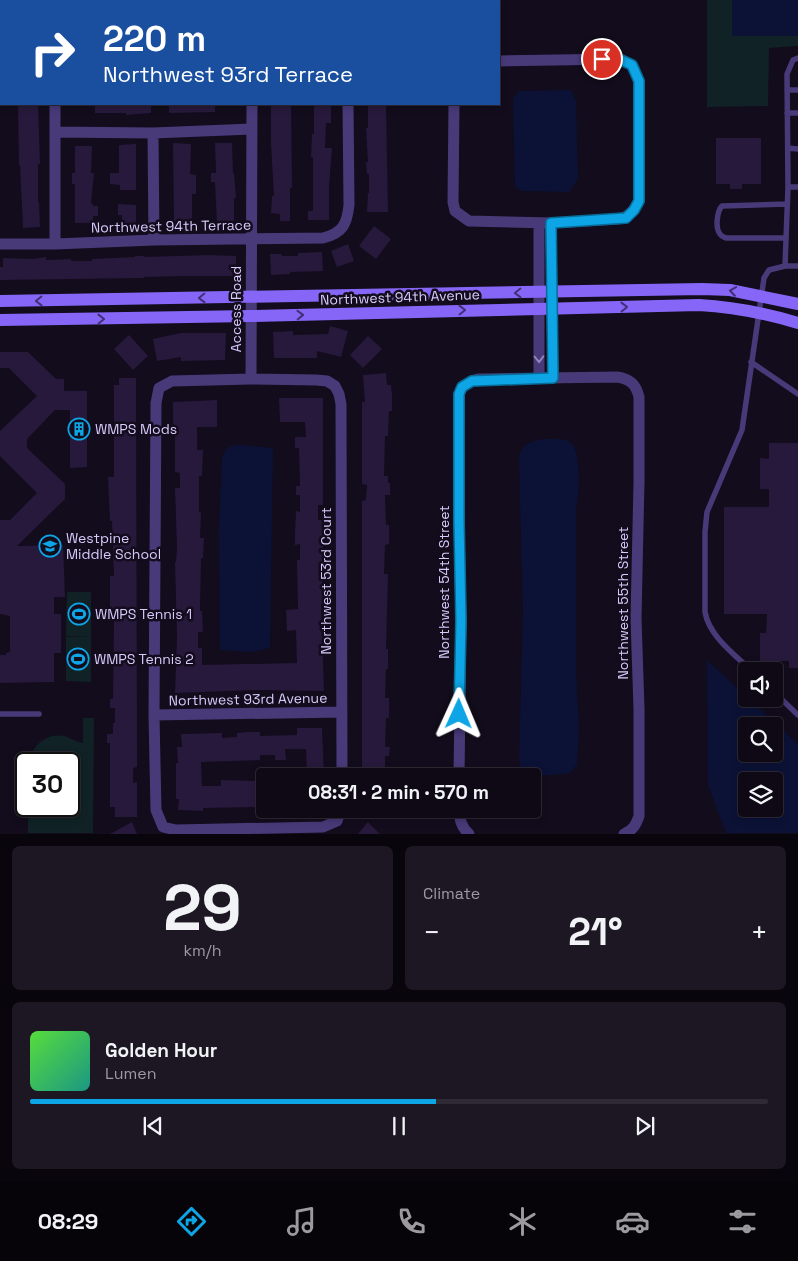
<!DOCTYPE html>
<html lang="en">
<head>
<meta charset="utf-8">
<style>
	body { margin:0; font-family:"Space Grotesk",sans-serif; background:#1c1722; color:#f1f3f6; height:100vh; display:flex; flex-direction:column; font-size:19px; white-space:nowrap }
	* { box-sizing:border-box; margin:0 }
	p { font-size:16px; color:#9b9aa0 }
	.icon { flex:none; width:28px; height:28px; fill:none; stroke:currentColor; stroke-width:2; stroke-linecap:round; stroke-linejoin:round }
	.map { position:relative; height:834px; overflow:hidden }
	.panel { display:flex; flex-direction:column; gap:12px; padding:12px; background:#08050c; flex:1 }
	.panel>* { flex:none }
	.guide { position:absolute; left:0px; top:0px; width:500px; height:105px; box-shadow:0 2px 8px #0003,0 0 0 1px #2e2a34; background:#1a4fa0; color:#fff; overflow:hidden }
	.tools { position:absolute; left:738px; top:662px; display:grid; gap:10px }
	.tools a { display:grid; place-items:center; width:45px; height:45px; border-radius:5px; background:#0e0915; box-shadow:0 2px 8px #0003,0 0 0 1px #2e2a34; font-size:25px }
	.speed { position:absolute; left:15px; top:752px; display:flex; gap:10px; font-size:25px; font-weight:700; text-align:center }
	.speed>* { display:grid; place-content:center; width:65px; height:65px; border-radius:50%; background:#0e0915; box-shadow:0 2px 8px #0003,0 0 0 1px #2e2a34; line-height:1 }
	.speed .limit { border:2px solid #111; border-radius:8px; background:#fff; color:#111 }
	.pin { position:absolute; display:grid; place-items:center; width:42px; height:42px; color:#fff; margin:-21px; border:2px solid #fff; border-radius:50%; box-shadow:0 1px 5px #0007 }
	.me { position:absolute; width:55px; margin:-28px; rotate:1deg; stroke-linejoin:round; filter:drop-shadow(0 0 4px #0008) }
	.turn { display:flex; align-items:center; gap:18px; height:105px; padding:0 20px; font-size:22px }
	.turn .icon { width:65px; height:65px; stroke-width:2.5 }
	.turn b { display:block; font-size:35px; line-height:42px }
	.big { font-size:38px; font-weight:700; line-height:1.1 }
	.panel .card { flex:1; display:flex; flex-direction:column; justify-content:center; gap:8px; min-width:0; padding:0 18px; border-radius:8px; background:#1c1722 }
	.panel .dial { align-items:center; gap:0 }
	.dial b { font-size:65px; line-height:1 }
	.song { display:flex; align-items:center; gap:15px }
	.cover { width:60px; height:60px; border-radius:8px; background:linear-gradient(135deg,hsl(110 70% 55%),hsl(170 70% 35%)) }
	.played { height:5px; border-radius:2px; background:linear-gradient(90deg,#0da5e5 55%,#2e2a34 55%) }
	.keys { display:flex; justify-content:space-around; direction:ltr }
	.heat { display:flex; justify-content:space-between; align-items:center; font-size:28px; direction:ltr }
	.panel .tiles { flex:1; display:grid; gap:12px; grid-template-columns:1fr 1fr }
	.card:last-child { grid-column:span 2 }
	.trip { position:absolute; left:256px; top:768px; width:285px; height:50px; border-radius:5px; background:#0e0915; box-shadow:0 2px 8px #0003,0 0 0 1px #2e2a34; font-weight:700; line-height:50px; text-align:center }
	.dock { display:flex; height:80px; justify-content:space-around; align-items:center; background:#060408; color:#9b9aa0 }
	.dock .icon { width:35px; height:35px }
	.dock .selected { color:#0da5e5 }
	.dock b { font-size:22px; color:#f1f3f6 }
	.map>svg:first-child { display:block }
</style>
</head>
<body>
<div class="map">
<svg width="798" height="834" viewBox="0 0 798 834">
	<rect width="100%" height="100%" fill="#120c1c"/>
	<path fill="#102225" d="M707,0H798V46L769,48L768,106L707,107Z
		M67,592H91V682L66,681V637H90L66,636Z
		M83,718H94L93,833H28V806H69V764H29C30,747 46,733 63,736C70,737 76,742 83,743Z"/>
	<path fill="#0b1236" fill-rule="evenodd" d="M732,0H798V36H732Z
		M571,90L576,101L578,179L569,192L522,191L515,187L513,99L519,91Z
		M543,439C551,439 563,438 570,442C582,450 579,497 576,510V668L579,730L577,764L570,773L564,774L535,776L524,773L519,763L523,611L519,459C521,444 530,442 543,439Z
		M238,445L273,448L270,648L252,652L220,650L219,533L222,460C224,449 227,446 238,445Z
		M707,660L746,696V699H749L798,744V833H726L708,785ZM774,726V754H746V726ZM774,781V809H746V781Z"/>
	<path fill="#27193b" d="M18,104H38L40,164H38V202H39L40,227L23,228L20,165H19Z
		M95,104H151V113L126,115V113H95Z
		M169,104H215V112L169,113Z
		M271,104H291L292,188H290V221H280V214L271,213L272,196H274L271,143Z
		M314,104H331V123H326L325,148H332L329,187V220H308V211H313V157H311L312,134H314Z
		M368,104H386L388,212H367L368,193H369V174H367L366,162H368L366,128H368Z
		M716,138H761V184H742V189H730V184H716Z
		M173,143L191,144L190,174L196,175V194H192V222H174Z
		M215,143H232L233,173H234L236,198H234V223L217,224L215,182H211V173H216Z
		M136,144V190H120V185L110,184V173H119V145Z
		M75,146H92L91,173H94L91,203L93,204V206H98V216H93V223H75V184H72V173H75Z
		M118,204L136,205V225H122V215H118Z
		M374,226L391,239L376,259L359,246Z
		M348,244L354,261L337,267L331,251Z
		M322,252L323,271L290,272V274L271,275L270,254H281L282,256H298V253Z
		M209,255L236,256V276H184L144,277V278L0,280V267H3V258L33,259L46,257V260L71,259V261H92V259L135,257V256H144V257Z
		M330,326L348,331L341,357L317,351V358H274L273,332L293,331V335L328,334Z
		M181,333H226L225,360L181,361V357L157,361L153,339Z
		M129,335L148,356L133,370L114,349Z
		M368,336L382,349L363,368L350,355Z
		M0,352H28L56,379H64V391H87V467L70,468V410H55L27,439V448L65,484V499L17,546L63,545L65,597H54V614H61V653H54V682L0,683V655H6V653L10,652V616L0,614V520H10L37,493L0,456V431L37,396L9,368H0Z
		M386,373L387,385H391L392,395V411H389L388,436H385L384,476H388V483H390V495H385L386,525H389V544L385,545L384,574H388L386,649H388V669H386L385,698H389V718H386L385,747H390L389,756H385V767H380V776H362V501L366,500L367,485L362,484V402H365L363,375Z
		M119,378H136L137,758V767L133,768V783L137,782V817H115V807H110V743H107V734H113V723H115V708H110V699H113L114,619V610H110V576H114L112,521H110L108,477H114V385H119Z
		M279,398H323V505H318V520H323V604H321L324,691L258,690L175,693L177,637L175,562H176L177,547L175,488H180V473L175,472V429H173V402L217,400V427H197V450H203L202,476H199V512H201L200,538H204L203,558H201L200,611H202L203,632H198V648H202V665L297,663L296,630L287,631L286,610L298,609L297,560H300V544L295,545V535L296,511L300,512V495H296V486H300L299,448H295V437H306L305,422H280Z
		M769,443H798V668H789V661H760V633H766L767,614H724V507H769V489H760V458L769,459Z
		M297,728H322L324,776H307L306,749H285L286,760H275V755H260V760L201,762L202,786H221V780L259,781L260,807L203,808V811L178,810L179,799H176V763H178L177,747H182L181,734L222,733V738L237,737V733L247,732H260V736L297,735Z
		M132,822L137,834H110Z
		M368,822L380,834H358Z"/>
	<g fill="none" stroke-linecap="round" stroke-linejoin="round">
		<path stroke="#483a78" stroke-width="5.5" d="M787,90H798
			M787,113H798
			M788,148L798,149
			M788,187H798
			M786,238H726C724,237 721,236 720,234C715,228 717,211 722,206L787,204
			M785,266H798
			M751,362L798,394
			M752,671C735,655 709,636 705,612V532L707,512L742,430L764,278L769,270L785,266L788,187L787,74L793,60L798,58
			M774,692L798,715
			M0,714H39"/>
		<path stroke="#483a78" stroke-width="11" d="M55,0V1
			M252,0V1
			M348,0V1
			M454,104L453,202L455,211L469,221L551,223L618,219C629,217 634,211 639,201V81L632,65L619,59L499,61
			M55,132L153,133L252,129
			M153,133L154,240
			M539,223V378
			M551,223L553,378
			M0,244H55L154,240L323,238C343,233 347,224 349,205L348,104
			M55,244V104
			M251,379L252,104
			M154,715L342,712
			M459,776L461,621L459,522V394C463,385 469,381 479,379L617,377C630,379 636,384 639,397V482L636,618L639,709V816C636,825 633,830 624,834
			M341,809L337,821L323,827L176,830L163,827L156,810L154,715L156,403L159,388L172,381L251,379L316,380L327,381L335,386L339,394L341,404L342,776
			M459,809C459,819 461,827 469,834"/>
		<path stroke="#8666f7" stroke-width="12" d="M0,301L702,289L730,290L798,304
			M0,320L251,316L699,305C733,307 765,313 798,323"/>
	</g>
	<defs><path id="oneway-chevron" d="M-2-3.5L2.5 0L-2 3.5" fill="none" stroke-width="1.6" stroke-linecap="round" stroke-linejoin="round" transform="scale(1.25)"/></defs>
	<g stroke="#403074">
		<use href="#oneway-chevron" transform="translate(733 291) rotate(-172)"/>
		<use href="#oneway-chevron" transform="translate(518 293) rotate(179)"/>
		<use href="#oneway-chevron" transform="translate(202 298) rotate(179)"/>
		<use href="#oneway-chevron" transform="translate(39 301) rotate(179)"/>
		<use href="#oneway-chevron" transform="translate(624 307) rotate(-1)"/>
		<use href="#oneway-chevron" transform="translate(462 310) rotate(-1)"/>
		<use href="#oneway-chevron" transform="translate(300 315) rotate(-2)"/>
		<use href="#oneway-chevron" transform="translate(101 319) rotate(-1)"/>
	</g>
	<use stroke="#9082ba" href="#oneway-chevron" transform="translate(539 359) rotate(89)"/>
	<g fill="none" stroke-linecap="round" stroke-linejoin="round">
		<g stroke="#086b95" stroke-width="12">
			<path id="route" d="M459,714L461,621L459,522V394L462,387L472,381L553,378L551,223L626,218L634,210L639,201V81L632,65L619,59H602"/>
		</g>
		<use href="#route" stroke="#0da5e5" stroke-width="9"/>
	</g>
	<defs>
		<g id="building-ring" transform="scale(1.125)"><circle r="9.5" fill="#120c1c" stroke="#0da5e5" stroke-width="1.5"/><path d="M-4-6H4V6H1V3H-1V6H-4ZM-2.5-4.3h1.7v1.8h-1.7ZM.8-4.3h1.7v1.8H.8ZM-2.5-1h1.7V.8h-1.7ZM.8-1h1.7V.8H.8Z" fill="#0da5e5"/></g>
		<g id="school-ring" transform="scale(1.125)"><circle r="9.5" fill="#120c1c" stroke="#0da5e5" stroke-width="1.5"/><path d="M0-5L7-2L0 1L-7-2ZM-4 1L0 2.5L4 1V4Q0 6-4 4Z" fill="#0da5e5"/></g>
		<g id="stadium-ring" transform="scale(1.125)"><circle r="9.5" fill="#120c1c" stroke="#0da5e5" stroke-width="1.5"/><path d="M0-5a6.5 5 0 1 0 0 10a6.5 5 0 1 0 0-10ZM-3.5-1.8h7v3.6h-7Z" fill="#0da5e5"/></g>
	</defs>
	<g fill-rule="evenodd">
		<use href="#building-ring" x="79" y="429"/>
		<use href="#school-ring" x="50" y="546"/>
		<use href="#stadium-ring" x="79" y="614"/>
		<use href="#stadium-ring" x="78" y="659"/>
	</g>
	<g text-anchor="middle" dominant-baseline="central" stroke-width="5" stroke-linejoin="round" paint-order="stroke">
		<g font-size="14" fill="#d9cafc" stroke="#120c1c">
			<text transform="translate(171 226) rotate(-1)">Northwest 94th Terrace</text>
			<text transform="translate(400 297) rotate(-2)">Northwest 94th Avenue</text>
			<text transform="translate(236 309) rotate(-90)">Access Road</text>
			<text transform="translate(326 581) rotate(-90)">Northwest 53rd Court</text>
			<text transform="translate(444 582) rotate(-90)">Northwest 54th Street</text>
			<text transform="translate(623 603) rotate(-90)">Northwest 55th Street</text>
			<text transform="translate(248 699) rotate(-1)">Northwest 93rd Avenue</text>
		</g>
		<g font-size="14" fill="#d9cafc" stroke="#120c1c" text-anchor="start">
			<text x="95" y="429">WMPS Mods</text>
			<text x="66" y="538">Westpine<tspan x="66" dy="16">Middle School</tspan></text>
			<text x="95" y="614">WMPS Tennis 1</text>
			<text x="94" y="659">WMPS Tennis 2</text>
		</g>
	</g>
</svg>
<div class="tools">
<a><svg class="icon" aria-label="sound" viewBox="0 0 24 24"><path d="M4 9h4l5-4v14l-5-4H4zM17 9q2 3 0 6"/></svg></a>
<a><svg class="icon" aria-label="search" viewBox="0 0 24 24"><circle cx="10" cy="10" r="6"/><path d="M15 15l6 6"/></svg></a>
<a><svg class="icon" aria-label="layers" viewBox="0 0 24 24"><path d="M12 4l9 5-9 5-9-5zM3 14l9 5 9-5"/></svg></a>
</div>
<div class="speed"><div class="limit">30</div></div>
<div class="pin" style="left:602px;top:59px;background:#d93025"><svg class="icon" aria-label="arrive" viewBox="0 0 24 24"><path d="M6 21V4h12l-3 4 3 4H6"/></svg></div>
<svg class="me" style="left:459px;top:714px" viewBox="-20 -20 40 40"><path d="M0-17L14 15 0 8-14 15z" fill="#0da5e5" stroke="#fff" stroke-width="4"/></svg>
<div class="trip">08:31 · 2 min · 570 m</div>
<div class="guide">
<div class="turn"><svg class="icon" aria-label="right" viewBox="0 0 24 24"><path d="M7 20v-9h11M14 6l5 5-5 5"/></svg><div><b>220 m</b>Northwest 93rd Terrace</div></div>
</div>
</div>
<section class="panel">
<div class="tiles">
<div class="card dial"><b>29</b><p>km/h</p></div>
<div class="card"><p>Climate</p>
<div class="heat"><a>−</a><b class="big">21°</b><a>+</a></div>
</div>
<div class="card">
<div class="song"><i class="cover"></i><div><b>Golden Hour</b><p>Lumen</p></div></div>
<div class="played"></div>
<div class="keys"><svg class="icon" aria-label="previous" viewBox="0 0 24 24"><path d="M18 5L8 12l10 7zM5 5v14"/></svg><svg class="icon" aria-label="pause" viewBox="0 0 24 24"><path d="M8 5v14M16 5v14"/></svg><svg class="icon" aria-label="next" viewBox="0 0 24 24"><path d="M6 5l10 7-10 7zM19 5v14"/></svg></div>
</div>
</div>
</section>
<nav class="dock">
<b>08:29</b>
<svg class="icon selected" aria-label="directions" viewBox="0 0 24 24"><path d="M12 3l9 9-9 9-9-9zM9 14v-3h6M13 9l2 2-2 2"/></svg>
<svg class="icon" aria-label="music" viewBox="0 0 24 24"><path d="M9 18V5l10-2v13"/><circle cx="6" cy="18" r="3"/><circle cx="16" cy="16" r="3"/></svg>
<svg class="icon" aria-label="phone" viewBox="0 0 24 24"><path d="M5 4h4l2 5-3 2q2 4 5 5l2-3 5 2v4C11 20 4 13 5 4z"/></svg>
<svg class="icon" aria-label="climate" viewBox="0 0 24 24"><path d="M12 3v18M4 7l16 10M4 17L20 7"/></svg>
<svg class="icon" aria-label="car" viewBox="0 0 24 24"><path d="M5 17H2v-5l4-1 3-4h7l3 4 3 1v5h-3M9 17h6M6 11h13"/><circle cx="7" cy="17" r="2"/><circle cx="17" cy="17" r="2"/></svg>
<svg class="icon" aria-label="filters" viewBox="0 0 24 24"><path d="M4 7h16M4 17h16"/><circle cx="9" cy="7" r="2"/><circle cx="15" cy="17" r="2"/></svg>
</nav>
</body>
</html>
